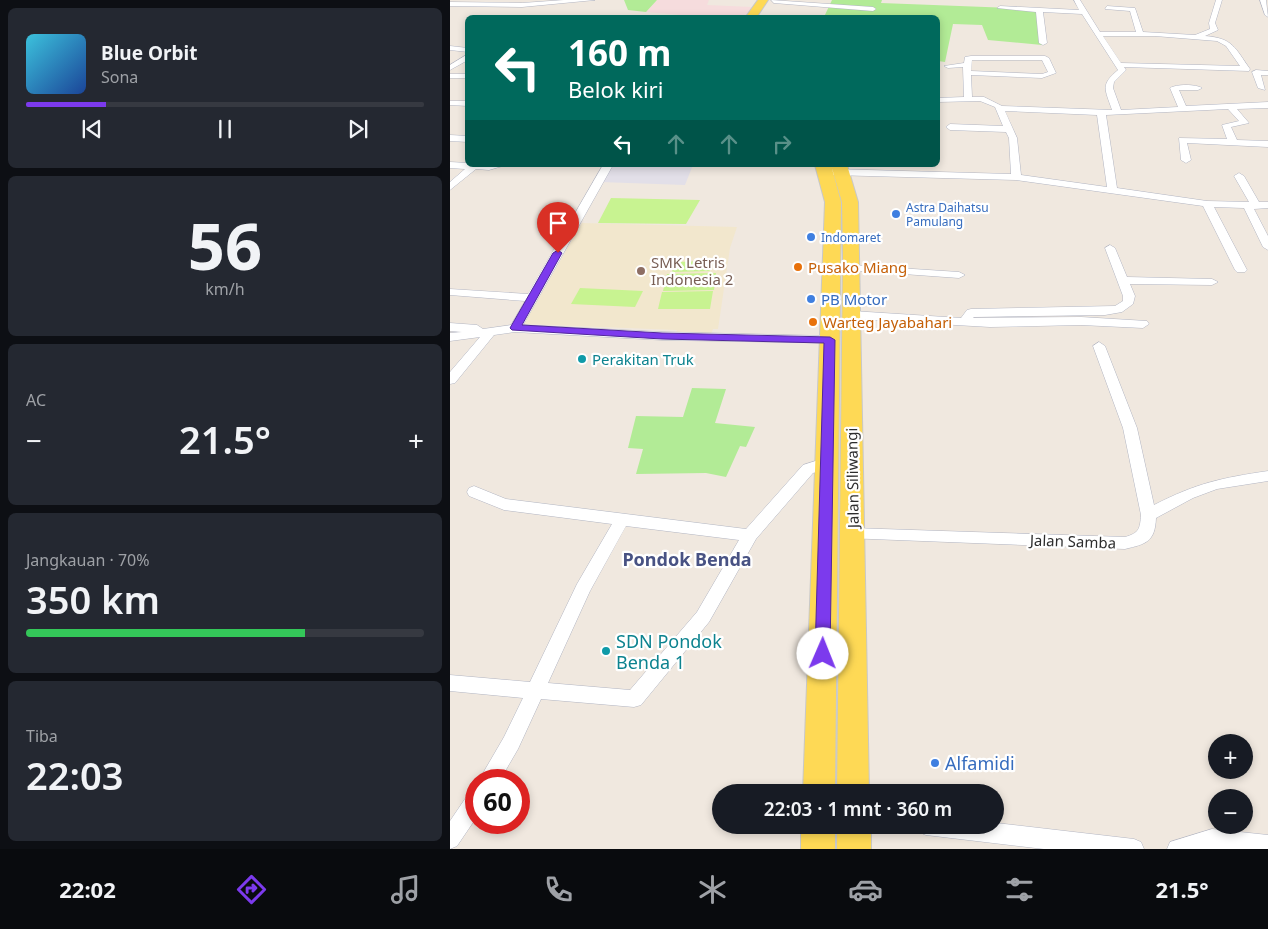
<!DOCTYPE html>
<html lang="id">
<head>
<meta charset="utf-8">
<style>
	body { margin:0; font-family:"Noto Sans",sans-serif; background:#242831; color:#f1f3f6; height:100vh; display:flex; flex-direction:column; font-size:19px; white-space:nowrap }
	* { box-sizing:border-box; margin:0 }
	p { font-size:16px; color:#9ea1a6 }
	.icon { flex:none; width:28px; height:28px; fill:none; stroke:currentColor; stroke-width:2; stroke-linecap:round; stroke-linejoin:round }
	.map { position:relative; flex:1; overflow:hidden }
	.details { display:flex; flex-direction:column; gap:8px; padding:8px; background:#0d0f14; width:450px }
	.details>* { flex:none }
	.guide { position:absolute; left:15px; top:15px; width:475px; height:152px; border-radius:8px; box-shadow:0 2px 8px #0003; background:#00695c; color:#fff; overflow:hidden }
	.buttons { position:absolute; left:758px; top:734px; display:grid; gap:10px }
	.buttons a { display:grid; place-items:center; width:45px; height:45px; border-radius:50%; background:#171b24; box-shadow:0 2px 8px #0003; font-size:25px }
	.speed { position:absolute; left:15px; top:769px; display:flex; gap:10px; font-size:25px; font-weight:700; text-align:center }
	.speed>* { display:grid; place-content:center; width:65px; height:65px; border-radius:50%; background:#171b24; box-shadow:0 2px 8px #0003; line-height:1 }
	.speed .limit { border:8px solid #d22; background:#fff; color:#111 }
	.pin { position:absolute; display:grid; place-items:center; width:42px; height:42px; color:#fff; margin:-51px -21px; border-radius:50% 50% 50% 0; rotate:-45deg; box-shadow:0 0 5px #0007 }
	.pin .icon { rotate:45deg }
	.me { position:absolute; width:55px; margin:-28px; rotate:1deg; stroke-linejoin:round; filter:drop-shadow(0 0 4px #0008) }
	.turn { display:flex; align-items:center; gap:18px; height:105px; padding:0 20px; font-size:22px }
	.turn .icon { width:65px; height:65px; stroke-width:2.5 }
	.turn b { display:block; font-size:35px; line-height:42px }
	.lanes { display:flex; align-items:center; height:48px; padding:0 20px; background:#0003; justify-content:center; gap:25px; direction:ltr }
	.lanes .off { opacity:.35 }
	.big { font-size:38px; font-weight:600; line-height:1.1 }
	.details .widget { flex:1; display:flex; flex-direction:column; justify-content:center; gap:8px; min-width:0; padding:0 18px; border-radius:8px; background:#242831 }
	.details .dial { align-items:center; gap:0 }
	.dial b { font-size:65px; line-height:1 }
	.song { display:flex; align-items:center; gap:15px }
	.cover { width:60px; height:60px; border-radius:8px; background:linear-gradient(135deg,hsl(190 70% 55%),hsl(220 70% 35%)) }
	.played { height:5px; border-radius:2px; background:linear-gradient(90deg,#7c3aed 20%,#363941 20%) }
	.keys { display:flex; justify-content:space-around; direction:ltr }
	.heat { display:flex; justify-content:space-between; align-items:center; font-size:28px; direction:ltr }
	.charge { height:8px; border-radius:4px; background:linear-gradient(90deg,#34c759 70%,#363941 0) }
	.trip { position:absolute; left:262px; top:784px; width:292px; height:50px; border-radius:25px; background:#171b24; box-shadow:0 2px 8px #0003; font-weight:600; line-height:50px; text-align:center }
	.dock { display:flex; height:80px; justify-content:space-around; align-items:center; background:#090b0e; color:#9ea1a6 }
	.dock .icon { width:35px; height:35px }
	.dock .on { color:#7c3aed }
	.dock b { font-size:22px; color:#f1f3f6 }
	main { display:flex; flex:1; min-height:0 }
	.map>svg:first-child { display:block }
</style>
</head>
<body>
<main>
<section class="details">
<div class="widget">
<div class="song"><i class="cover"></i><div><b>Blue Orbit</b><p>Sona</p></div></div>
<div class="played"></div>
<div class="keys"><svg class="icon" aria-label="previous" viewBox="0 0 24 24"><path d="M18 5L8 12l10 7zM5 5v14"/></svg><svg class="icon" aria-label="pause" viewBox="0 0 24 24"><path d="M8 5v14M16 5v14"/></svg><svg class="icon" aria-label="next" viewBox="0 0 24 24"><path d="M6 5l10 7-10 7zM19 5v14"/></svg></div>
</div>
<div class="widget dial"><b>56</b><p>km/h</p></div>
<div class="widget"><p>AC</p>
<div class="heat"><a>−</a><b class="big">21.5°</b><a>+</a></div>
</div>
<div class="widget"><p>Jangkauan · 70%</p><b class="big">350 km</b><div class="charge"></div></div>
<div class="widget"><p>Tiba</p><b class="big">22:03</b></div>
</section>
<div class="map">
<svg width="818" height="849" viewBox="0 0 818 849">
	<rect width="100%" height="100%" fill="#f0e8df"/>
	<path fill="#e2dfe8" d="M161,165H243L235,185L150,182Z"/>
	<path fill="#f2e7cd" d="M132,223L287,227L280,248L268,329H263L261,334L226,332L227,330L74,324Z"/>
	<path fill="#f6dcdd" d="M207,0H259L257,5L302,7L295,17H229L230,15L196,12Z"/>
	<path fill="#b2eb96" d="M174,0H207L196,12L178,10Z
		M382,0H432L431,3L586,9L592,45L538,40L532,25L503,24L495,62L488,61V18L374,17Z
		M242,388L276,389L265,423L305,427L296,447L290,446L276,477L256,473L186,474L193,449L178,448L186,416L233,417Z"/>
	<path fill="#c8f391" d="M161,198L250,200L236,224L148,223Z
		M262,261L260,271L222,272L225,262Z
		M266,273L264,290L213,291L217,274Z
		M130,288L193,291L185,307L121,304Z
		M263,291L260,309H208L212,292Z"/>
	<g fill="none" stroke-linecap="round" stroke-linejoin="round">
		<g stroke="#b2b5c2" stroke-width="1">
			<path id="street" d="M114,0H145L72,7L0,6V2L72,3Z
				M321,0L423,7L426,9L423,11L324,3Z
				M624,0H630L650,32H686L680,11L655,9L657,6L685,8L693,32L745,35L760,29L759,23L766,0H772L765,23L768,30L755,36C783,38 785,48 800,69L799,71L674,67L676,70L664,82L663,88L671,110L728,107L720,88C726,84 746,84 752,88L748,90H729L736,106L818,102V108L787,109L799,123L781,127L787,140L818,141V147L737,143L741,160L736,163L731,160L729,138L777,139L772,125L789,121L778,109L656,115L667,188L757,201L799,202L784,176L789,173L794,176L809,202H818V208L804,209L818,236V250L813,247L794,208L764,207L797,270L795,272H787L785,270L753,206L566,180L382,175L377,172L382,169L561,174L559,138L556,132L500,130L496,127L500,124L553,126L545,107L530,101L488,102V98L514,97L513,67L498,68L494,66L514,63L515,57L521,56H595L599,58L606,73L592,78L521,75L522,97H534L552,106L662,110C655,89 650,85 668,70L632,14L593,12L597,43L593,45L589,43L586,12L547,8L550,6L629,10ZM653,36H705L767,41L776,46L790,66L671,63ZM522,60H592L598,72L592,74L521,71ZM555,111L647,115L657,187L571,175L567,138Z
				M810,0H816L818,17L815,15Z
				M0,46L18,48V52L0,50Z
				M18,54V60L0,70V65Z
				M806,70L818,71V75H811L815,90L808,88L802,72Z
				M0,74H18V78H0Z
				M0,101H18V106L0,105Z
				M0,135L18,136V142L0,141Z
				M0,162L18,163V165H56L39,170L26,169L0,190V182L15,169L0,168Z
				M153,165H163L73,325L212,332L380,336L386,340L384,343L212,340L65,332L44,335L5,383L0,384V372L30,337L0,341V333L12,332L0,331V323L27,325L33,329L61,325L75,301L0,295V289L78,294Z
				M660,245L665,248L677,277L762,279L768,282L762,285L680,284L685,296L683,304L672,312L655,315L524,317L523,318L631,317L697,321L699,324L693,328L631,325L540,327L402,319L396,315L402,311L511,318L517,310L521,309L665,306L673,301V296L655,248Z
				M402,265L509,272L515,275L509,278L398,270L396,268Z
				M649,342L655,346L687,428L704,505C747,483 771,478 818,471V481L767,489L743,498L706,518C705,542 696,544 675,549L396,538L394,534L396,530L402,528L675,537C689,533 690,529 691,515L673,428L643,346Z
				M378,457L383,458L385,462L383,466L363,473L306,539L259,622L191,705L184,707L91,699L68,749L50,780H29L54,737L73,698L0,691V675L80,682L127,584L162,524L54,510L19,496L17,492L19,488L24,486L56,499L296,529L353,465ZM176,526L289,540L247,612L180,690L98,683L140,591Z
				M26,790V818L7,846L0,849V821L19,793Z
				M546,823L684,839L691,842L694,849H594L476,835L469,832L466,825H546Z
				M762,829L818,835V849H717L720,842Z"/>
		</g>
		<g stroke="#c8c8c8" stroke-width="2">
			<path id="primary" d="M308,0H318L306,18H295Z
				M365,165H381L391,202L385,792H353L375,202Z
				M381,165H397L408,202L419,792H387L393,256L392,202Z
				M351,825H385V849H351Z
				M387,825H421V849H387Z"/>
		</g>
		<use href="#street" fill="#fff" fill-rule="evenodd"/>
		<use href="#primary" fill="#fed955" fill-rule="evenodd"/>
	</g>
	<path fill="#7c3aed" stroke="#51269a" d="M108,250L112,253L72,325L212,333L380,337L385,340L380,654L378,659L373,661L367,659L365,654L374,343L212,339L62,330L60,328L103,253Z"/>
	<g fill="#3f7fe0" stroke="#fff" stroke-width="2">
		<circle cx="446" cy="214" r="5"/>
		<circle cx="361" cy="237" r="5"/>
		<circle cx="361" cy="299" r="5"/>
		<circle cx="485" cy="763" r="5"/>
	</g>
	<g fill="#e8710a" stroke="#fff" stroke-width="2">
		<circle cx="348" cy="267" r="5"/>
		<circle cx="363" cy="322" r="5"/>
	</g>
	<circle fill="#8d6e63" stroke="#fff" stroke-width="2" cx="191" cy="271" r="5"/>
	<g fill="#0f9aa8" stroke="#fff" stroke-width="2">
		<circle cx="132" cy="359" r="5"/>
		<circle cx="156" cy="651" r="5"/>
	</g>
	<g text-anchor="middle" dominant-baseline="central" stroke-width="4.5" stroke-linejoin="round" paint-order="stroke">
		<g font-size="12" fill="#366cbe" stroke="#fff" text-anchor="start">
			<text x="456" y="207">Astra Daihatsu<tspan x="456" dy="14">Pamulang</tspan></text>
			<text x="371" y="237">Indomaret</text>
		</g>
		<g font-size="15" fill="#785e54" stroke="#fff" text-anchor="start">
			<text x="201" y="262">SMK Letris<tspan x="201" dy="17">Indonesia 2</tspan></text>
		</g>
		<g font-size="15" fill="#c56008" stroke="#fff" text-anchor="start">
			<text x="358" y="267">Pusako Miang</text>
			<text x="373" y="322">Warteg Jayabahari</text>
		</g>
		<g font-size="15" fill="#366cbe" stroke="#fff" text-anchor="start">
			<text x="371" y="299">PB Motor</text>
		</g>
		<g font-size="15" fill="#0d838f" stroke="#fff" text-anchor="start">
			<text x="142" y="359">Perakitan Truk</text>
		</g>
		<g font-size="15" fill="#2d2d2d" stroke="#fff">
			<text transform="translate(402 478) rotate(-91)">Jalan Siliwangi</text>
			<text transform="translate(623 541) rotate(2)">Jalan Samba</text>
		</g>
		<g font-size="18" font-weight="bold" fill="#485283" stroke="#fff">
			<text x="237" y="559">Pondok Benda</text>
		</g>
		<g font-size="18" fill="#0d838f" stroke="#fff" text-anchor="start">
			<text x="166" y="641">SDN Pondok<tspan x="166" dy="21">Benda 1</tspan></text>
		</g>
		<g font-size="18" fill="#366cbe" stroke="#fff" text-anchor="start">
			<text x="495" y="763">Alfamidi</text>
		</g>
	</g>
</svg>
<div class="buttons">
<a>+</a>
<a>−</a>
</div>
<div class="speed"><div class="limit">60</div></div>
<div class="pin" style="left:108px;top:253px;background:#d93025"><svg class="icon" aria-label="arrive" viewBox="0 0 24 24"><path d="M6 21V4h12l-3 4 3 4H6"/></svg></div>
<svg class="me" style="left:373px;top:654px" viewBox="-20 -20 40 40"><circle r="19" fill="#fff"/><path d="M0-13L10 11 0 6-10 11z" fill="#7c3aed"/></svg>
<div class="trip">22:03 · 1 mnt · 360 m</div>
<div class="guide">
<div class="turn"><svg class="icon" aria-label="left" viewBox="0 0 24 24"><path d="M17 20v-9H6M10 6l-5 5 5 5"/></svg><div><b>160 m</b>Belok kiri</div></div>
<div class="lanes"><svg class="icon" aria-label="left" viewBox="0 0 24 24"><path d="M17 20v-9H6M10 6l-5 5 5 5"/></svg><svg class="icon off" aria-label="ahead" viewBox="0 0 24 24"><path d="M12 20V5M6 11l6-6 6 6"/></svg><svg class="icon off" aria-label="ahead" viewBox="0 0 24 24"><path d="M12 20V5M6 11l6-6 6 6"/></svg><svg class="icon off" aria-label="right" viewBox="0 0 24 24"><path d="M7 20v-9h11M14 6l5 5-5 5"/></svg></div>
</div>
</div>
</main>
<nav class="dock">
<b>22:02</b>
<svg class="icon on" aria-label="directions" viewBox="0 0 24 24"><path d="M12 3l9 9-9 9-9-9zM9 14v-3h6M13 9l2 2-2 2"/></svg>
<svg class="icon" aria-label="music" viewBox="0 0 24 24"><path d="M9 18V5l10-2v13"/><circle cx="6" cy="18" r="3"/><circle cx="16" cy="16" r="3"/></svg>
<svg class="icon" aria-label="phone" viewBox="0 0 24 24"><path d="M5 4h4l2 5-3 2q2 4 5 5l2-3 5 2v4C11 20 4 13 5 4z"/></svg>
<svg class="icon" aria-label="climate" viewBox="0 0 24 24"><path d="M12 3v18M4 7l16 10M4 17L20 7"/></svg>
<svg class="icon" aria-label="car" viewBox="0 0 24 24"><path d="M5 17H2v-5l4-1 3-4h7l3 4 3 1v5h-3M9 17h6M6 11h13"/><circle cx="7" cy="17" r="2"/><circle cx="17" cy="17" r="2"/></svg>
<svg class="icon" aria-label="filters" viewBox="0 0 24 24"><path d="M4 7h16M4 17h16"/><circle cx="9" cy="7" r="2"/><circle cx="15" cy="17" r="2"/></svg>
<b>21.5°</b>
</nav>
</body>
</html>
